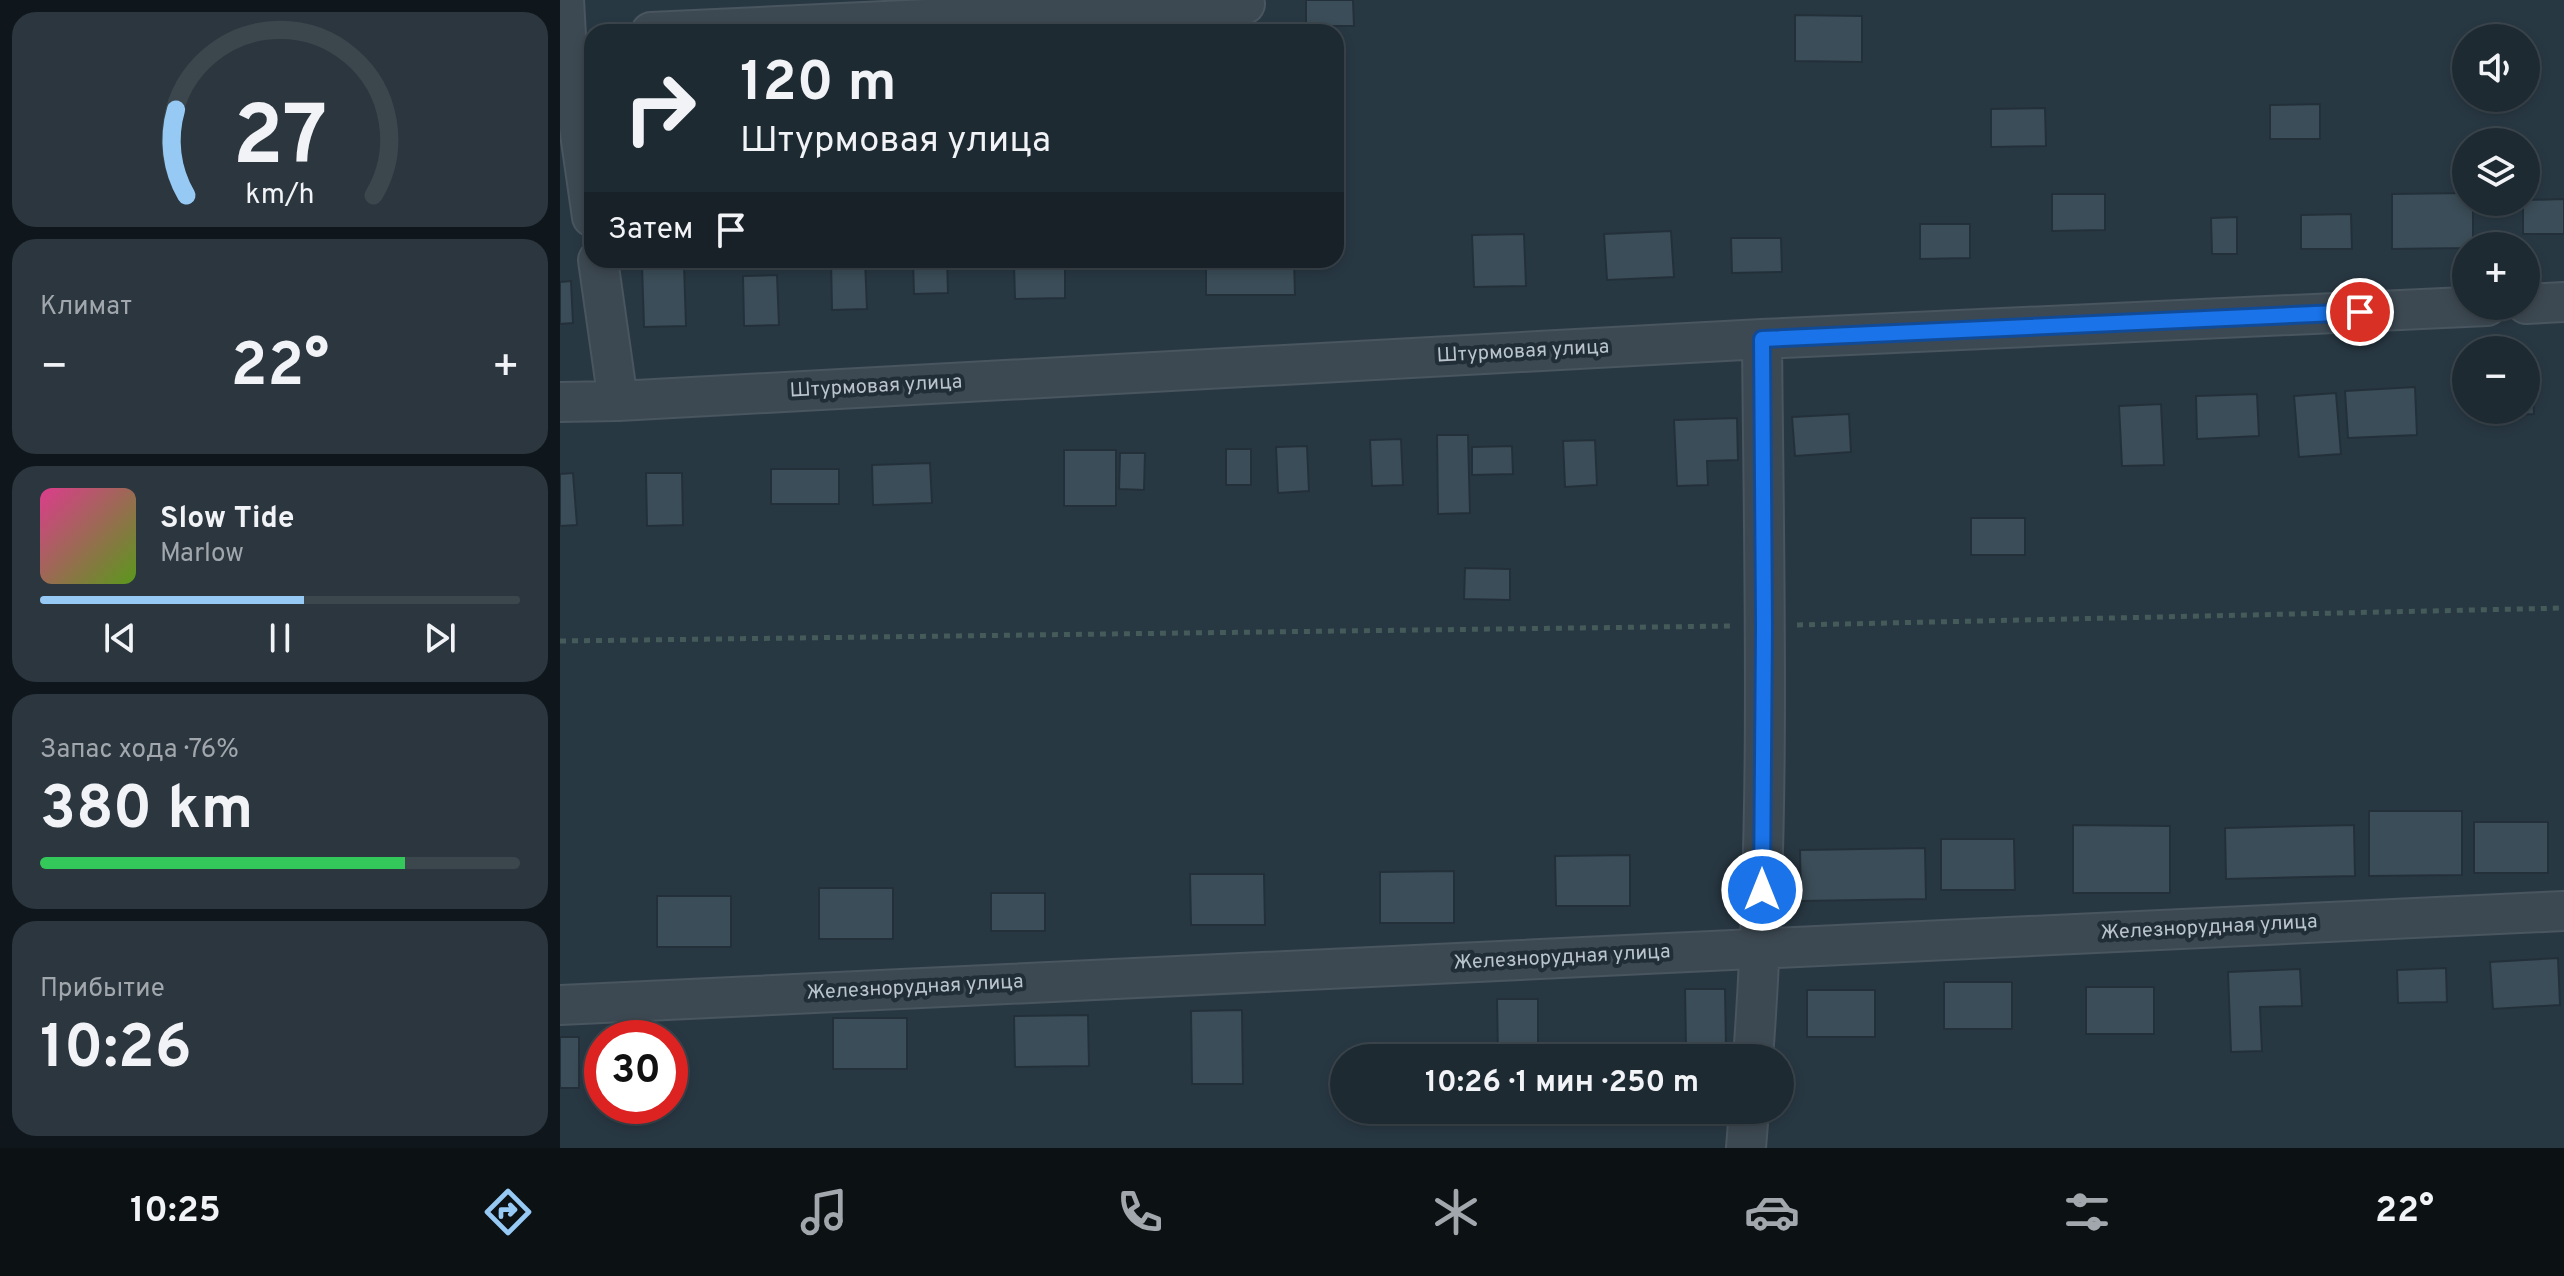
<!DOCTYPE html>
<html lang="ru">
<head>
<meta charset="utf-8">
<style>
	body { margin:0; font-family:Overpass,sans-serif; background:#2b363e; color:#f1f3f6; height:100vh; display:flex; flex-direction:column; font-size:30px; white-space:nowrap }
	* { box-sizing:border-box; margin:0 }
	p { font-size:26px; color:#a1a7ac }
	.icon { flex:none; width:44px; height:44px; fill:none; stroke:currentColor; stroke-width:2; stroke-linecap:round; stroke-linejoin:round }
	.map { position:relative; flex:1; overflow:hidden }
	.drawer { display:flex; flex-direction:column; gap:12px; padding:12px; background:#10171c; width:560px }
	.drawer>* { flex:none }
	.top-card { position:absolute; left:24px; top:24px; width:760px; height:244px; border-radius:24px; box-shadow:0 4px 12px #0003,0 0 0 2px #3c464d; background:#1e2a32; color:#f1f3f6; overflow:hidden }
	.controls { position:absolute; left:1892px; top:24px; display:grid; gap:16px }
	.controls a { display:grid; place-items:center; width:88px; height:88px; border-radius:50%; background:#1e2a32; box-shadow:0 4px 12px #0003,0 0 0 2px #3c464d; font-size:40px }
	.speed { position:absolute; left:24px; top:1020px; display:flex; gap:16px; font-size:40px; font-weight:700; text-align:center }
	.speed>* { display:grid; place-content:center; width:104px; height:104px; border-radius:50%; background:#1e2a32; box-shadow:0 4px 12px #0003,0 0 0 2px #3c464d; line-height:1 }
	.speed .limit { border:12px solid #d22; background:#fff; color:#111 }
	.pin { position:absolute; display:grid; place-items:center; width:68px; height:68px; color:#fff; margin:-34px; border:4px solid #fff; border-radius:50%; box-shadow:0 2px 8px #0007 }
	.me { position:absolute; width:88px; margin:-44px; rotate:0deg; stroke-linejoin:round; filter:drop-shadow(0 0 6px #0008) }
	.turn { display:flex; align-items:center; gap:28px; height:168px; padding:0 24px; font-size:36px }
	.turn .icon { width:104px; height:104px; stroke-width:2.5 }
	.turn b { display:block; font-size:56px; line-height:68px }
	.then { display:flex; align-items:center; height:76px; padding:0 24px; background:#0003; gap:16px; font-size:30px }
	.big { font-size:60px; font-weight:700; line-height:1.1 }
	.drawer .widget { flex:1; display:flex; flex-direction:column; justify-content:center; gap:12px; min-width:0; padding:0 28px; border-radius:24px; background:#2b363e }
	.drawer .dial { align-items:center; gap:0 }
	.dial svg { height:208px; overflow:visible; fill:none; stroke:#3c464d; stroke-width:7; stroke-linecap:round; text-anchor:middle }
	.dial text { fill:#f1f3f6; stroke:none }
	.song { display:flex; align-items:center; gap:24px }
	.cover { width:96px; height:96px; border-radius:12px; background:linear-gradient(135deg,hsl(330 70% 55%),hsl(90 70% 35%)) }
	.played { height:8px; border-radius:4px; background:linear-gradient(90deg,#96caf5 55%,#3c464d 55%) }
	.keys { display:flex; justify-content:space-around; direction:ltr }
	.heat { display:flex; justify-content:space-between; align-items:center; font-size:44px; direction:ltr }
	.charge { height:12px; border-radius:6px; background:linear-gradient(90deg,#34c759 76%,#3c464d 0) }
	.trip { position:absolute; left:770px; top:1044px; width:464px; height:80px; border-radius:40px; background:#1e2a32; box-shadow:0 4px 12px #0003,0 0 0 2px #3c464d; font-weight:700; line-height:80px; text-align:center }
	.menu { display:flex; height:128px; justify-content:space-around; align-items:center; background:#0c1114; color:#a1a7ac }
	.menu .icon { width:56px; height:56px }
	.menu .active { color:#96caf5 }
	.menu b { font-size:36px; color:#f1f3f6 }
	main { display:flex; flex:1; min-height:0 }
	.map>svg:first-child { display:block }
</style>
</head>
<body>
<main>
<section class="drawer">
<div class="widget dial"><svg viewBox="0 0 100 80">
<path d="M14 69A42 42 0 1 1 86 69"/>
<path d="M14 69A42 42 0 0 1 10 36" stroke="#96caf5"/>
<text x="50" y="56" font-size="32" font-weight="700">27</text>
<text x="50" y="72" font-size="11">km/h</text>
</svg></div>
<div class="widget"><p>Климат</p>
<div class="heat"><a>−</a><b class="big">22°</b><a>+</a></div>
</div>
<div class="widget">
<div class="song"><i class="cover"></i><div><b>Slow Tide</b><p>Marlow</p></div></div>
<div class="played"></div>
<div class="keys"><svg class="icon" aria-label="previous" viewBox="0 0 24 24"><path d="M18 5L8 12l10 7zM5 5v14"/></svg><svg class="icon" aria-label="pause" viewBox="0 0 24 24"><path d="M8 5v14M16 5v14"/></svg><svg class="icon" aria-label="next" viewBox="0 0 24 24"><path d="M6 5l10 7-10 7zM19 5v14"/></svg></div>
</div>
<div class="widget"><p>Запас хода · 76%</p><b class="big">380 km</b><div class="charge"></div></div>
<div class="widget"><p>Прибытие</p><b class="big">10:26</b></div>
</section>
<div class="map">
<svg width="2004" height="1148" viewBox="0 0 2004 1148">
	<rect width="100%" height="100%" fill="#283843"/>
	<path fill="#3b4d58" stroke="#23303a" stroke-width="2" d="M746,0H793L794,26H746Z
		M1235,15L1302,16V62L1235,61Z
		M1760,104V139H1710V105Z
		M1485,108L1486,146L1431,147V109Z
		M1906,193V202H1913V246H1906V248L1832,249V194Z
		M1492,194H1545V230L1492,231Z
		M2004,199V234H1963V202H1966V200Z
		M1791,214L1792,249H1741V215Z
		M1677,217V254H1652L1651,218Z
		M1360,224H1410V258L1360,259Z
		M1111,231L1114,277L1047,280L1044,234Z
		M964,234L966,286L914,287L912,235Z
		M1171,238H1221L1222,272L1172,273Z
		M271,260H305L307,309L272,310Z
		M353,260H387L388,293L354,294Z
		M646,260H734L735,295H646Z
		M505,264V298L455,299L454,265Z
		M124,265L126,326L84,327L82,266Z
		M217,275L219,325L184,326L183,276Z
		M11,281L13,323L0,324V282Z
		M1972,376L1974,414L1918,417V410H1966V377Z
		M1855,387L1857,435L1788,438L1785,391Z
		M1776,393L1781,454L1739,457L1734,396Z
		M1697,394L1699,436L1637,439L1636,396Z
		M1601,404L1604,465L1562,466L1559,406Z
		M1289,414L1291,452L1235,456L1232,417Z
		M1177,418L1178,460L1147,461L1148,485L1117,486L1114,420Z
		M877,435H908L910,513L878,514Z
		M841,439L843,485L812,486L810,440Z
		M1035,440L1037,485L1005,487L1003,441Z
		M747,446L749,491L718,493L716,447Z
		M952,446L953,474L912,475V447Z
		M666,449H691V485H666Z
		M504,450H556V506H504Z
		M560,453H585L584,490L559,489Z
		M370,463L372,503L313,505L312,465Z
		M211,469H279V504H211Z
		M13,473L17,525L0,526V474Z
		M86,473H122L123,525L87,526Z
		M1411,518H1465V555H1411Z
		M905,568L950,569V600L904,599Z
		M1809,811H1902V875L1809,876Z
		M1914,822H1988V873H1914Z
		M1513,825L1610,826V893H1513Z
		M1794,825L1795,876L1666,879L1665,828Z
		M1381,839H1454L1455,890H1381Z
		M1365,848L1366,899L1241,901L1240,850Z
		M1070,855V906H996L995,856Z
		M894,871V923H820V872Z
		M630,874H704L705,925H631Z
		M259,888H333V939H259Z
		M431,893H485V931H431Z
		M97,896H171V947H97Z
		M1998,958L2000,1005L1933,1009L1930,962Z
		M1886,968L1887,1002L1838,1003L1837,970Z
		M1740,969L1742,1006L1700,1007L1702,1051L1671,1052L1668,972Z
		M1384,982H1452V1029H1384Z
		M1526,987H1594V1034H1526Z
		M1125,989H1165L1166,1047H1126Z
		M1247,990H1315V1037H1247Z
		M937,999H978V1057L938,1058Z
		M682,1010L683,1084H632L631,1011Z
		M528,1015L529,1066L455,1067L454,1016Z
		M273,1018H347V1069H273Z
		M0,1037H19V1088H0Z"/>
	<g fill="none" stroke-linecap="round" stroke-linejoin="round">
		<g stroke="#49555f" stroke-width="42">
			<path id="minor" d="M4,0L6,36L32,217
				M91,32L685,4
				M38,260L58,401
				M1966,304L2004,302
				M0,402L58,401L1202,339L1927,306
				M0,1005L2004,911
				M1193,1058C1211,819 1204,578 1202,339
				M1186,1148L1189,1110"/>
		</g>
		<path stroke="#445b59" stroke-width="5" stroke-dasharray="6 6" stroke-linecap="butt" d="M1237,625L2004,608
			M0,641L1171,626"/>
		<use href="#minor" stroke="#3d4952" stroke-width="38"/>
	</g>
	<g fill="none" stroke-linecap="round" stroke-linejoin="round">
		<g stroke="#114b97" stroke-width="20">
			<path id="route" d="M1202,890L1204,626L1202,339L1800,312"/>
		</g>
		<use href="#route" stroke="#1a73e8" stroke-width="14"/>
	</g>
	<g text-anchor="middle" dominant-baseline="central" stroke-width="8" stroke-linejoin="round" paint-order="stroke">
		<g font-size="20" fill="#bac4cc" stroke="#212e38">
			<text transform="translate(963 352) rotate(-3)">Штурмовая улица</text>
			<text transform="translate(316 387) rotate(-3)">Штурмовая улица</text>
			<text transform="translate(1649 928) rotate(-3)">Железнорудная улица</text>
			<text transform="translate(1002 958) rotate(-3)">Железнорудная улица</text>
			<text transform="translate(355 988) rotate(-3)">Железнорудная улица</text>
		</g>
	</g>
</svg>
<div class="controls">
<a><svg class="icon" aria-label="sound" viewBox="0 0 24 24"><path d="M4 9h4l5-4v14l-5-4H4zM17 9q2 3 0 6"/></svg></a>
<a><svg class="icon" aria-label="layers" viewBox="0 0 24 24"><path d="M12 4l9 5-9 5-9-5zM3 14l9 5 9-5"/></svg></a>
<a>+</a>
<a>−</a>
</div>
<div class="speed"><div class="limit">30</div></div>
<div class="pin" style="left:1800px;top:312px;background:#d93025"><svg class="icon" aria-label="arrive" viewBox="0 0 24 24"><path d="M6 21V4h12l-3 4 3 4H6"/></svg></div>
<svg class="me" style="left:1202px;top:890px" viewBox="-20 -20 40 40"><circle r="17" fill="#1a73e8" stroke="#fff" stroke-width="3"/><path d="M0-11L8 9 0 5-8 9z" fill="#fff"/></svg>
<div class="trip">10:26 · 1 мин · 250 m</div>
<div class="top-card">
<div class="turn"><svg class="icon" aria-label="right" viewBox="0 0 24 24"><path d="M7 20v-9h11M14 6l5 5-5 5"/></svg><div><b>120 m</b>Штурмовая улица</div></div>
<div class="then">Затем<svg class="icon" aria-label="arrive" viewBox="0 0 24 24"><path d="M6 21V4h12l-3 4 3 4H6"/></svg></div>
</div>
</div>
</main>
<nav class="menu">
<b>10:25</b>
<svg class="icon active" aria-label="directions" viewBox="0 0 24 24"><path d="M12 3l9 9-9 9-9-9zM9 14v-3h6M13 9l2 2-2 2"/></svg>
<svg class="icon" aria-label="music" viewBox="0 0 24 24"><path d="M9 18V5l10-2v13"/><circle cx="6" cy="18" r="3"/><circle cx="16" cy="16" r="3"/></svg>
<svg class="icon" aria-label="phone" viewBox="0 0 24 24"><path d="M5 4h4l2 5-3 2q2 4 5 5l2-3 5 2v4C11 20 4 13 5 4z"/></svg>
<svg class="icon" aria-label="climate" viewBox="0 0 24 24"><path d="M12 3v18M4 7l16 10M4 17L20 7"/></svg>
<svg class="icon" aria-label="car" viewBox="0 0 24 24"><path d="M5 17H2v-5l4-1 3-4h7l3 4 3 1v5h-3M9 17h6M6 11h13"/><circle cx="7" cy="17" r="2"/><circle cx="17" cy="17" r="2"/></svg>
<svg class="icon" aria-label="filters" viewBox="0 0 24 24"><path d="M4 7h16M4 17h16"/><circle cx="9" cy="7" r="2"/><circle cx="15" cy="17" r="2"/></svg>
<b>22°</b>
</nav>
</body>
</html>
